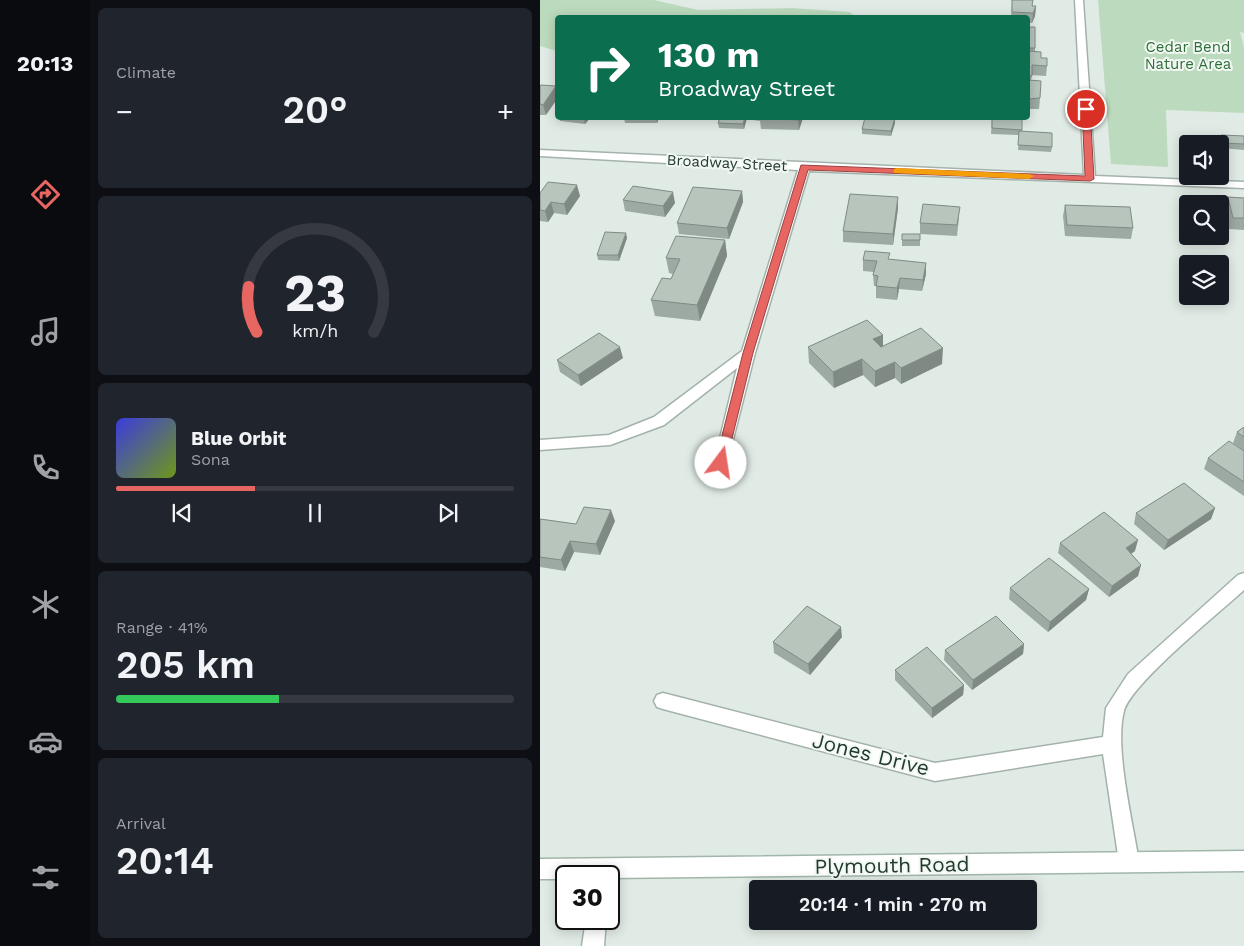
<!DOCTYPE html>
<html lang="en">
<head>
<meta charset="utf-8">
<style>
	body { margin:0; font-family:"Work Sans",sans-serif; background:#20242c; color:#f1f3f6; height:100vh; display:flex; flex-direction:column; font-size:19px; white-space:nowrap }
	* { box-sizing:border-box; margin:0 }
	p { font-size:16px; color:#9ea1a6 }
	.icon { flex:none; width:28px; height:28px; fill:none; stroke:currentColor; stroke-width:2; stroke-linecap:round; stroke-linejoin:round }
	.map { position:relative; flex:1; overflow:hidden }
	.panel { display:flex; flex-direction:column; gap:8px; padding:8px; background:#0d0f14; width:450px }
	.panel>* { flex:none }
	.hud { position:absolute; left:15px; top:15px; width:475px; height:105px; border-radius:5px; box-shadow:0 2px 12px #0003; background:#0b6e4f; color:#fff; overflow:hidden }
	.buttons { position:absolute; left:639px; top:135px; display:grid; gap:10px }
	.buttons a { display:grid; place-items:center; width:50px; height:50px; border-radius:5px; background:#171b24; box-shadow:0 2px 12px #0003; font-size:25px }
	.speed { position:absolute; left:15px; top:865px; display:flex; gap:10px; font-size:25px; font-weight:700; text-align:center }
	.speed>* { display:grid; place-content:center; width:65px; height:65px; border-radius:50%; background:#171b24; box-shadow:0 2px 12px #0003; line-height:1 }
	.speed .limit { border:2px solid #111; border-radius:8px; background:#fff; color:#111 }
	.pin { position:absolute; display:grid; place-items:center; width:42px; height:42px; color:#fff; margin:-21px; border:2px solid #fff; border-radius:50%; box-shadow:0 1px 5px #0007 }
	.me { position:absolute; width:55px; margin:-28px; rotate:14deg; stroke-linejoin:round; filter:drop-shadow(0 0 4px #0008) }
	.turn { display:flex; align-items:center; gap:18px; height:105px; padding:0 20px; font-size:22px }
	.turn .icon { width:65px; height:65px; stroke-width:2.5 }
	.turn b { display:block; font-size:35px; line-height:42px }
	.big { font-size:38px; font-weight:600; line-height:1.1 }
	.panel .tile { flex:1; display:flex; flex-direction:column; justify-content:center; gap:8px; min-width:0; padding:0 18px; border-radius:8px; background:#20242c }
	.panel .dial { align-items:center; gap:0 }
	.dial svg { height:130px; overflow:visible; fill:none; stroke:#363941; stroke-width:7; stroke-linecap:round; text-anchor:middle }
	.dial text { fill:#f1f3f6; stroke:none }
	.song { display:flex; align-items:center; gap:15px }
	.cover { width:60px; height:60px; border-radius:8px; background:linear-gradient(135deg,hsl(240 70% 55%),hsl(80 70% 35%)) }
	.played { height:5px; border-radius:2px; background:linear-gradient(90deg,#e86662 35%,#363941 35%) }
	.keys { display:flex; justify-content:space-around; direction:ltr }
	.heat { display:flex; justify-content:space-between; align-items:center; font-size:28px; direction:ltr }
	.charge { height:8px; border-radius:4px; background:linear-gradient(90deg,#34c759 41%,#363941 0) }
	.trip { position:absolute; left:209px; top:880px; width:288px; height:50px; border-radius:5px; background:#171b24; box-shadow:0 2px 12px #0003; font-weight:600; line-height:50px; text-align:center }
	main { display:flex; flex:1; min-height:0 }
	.tabs { display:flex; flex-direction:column; width:90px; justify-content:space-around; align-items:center; background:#090b0e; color:#9ea1a6 }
	.tabs .icon { width:35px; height:35px }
	.tabs .selected { color:#e86662 }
	.tabs b { font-size:22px; color:#f1f3f6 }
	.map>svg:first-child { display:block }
</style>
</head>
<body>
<main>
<nav class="tabs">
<b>20:13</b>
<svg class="icon selected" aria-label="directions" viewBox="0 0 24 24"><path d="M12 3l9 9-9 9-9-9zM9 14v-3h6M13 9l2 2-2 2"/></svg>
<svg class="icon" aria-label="music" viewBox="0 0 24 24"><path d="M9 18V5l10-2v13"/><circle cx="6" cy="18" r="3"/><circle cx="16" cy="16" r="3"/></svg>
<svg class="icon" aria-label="phone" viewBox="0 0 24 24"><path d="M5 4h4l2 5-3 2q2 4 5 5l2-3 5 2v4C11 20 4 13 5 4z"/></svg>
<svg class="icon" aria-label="climate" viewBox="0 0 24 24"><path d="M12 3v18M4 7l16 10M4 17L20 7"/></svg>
<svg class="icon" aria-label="car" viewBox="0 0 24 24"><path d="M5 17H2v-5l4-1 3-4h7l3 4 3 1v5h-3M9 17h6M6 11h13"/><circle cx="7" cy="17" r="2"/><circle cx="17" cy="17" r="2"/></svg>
<svg class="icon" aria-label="filters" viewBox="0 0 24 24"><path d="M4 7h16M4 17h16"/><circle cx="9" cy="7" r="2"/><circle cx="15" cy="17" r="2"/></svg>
</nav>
<section class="panel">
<div class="tile"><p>Climate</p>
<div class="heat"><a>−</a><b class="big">20°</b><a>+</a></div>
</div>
<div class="tile dial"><svg viewBox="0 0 100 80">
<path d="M14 69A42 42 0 1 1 86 69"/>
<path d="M14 69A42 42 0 0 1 9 41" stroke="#e86662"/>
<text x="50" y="56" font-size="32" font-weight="700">23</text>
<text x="50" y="72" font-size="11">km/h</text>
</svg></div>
<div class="tile">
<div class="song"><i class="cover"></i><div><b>Blue Orbit</b><p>Sona</p></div></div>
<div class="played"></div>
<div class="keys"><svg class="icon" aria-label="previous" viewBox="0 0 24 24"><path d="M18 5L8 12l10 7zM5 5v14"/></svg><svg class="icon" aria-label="pause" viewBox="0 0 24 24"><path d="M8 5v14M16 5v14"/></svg><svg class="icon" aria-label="next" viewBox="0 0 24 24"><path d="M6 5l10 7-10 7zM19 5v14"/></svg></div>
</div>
<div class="tile"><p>Range · 41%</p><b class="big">205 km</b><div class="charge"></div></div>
<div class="tile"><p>Arrival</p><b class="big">20:14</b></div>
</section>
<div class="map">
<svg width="704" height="946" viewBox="0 0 704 946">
	<rect width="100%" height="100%" fill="#e1ebe5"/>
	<path fill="#bcdabd" d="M0,0H114L158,10L252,8L309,12L317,17L18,18L17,51L0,46Z
		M558,0H704V33L700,32L704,47V113L626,110L628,167L571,164Z"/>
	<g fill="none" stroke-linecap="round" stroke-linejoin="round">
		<g stroke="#a4b2ab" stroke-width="3">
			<path id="street" d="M535,0H543L555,176L704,182V188L269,171L215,353L186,467H176L174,463L197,368L124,425L70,445L0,450V440L69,435L114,417L202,351L258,170L0,156V150L544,175Z
				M704,573V590C679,613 591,684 584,711C574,747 593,823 599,862L596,869L589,872L582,869L579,862L563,754L395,781L123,709L117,707L114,701L117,695L123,693L395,763L563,737L566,708L588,674L698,575Z"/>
		</g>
		<g stroke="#a1b6aa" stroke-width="3">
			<path id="secondary" d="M704,851V871L69,878V876H26V879H0V859Z
				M46,919H66L64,946H42Z"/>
		</g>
		<use href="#street" fill="#fff" fill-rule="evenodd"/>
		<use href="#secondary" fill="#fff" fill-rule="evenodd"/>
	</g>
	<path fill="#9da9a3" d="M472,0L492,6H496L495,16L492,23H488V18H471Z
		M488,27L495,48V52L501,58L507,66L506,76L492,75L491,81L500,98L499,109H488Z
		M0,86L6,115H0Z
		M19,118H50L45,124L20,121Z
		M84,118H119L117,123H85Z
		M180,118H207L204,129L179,128L178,123Z
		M213,118H263L259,130L221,129L220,121L213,120Z
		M355,118V123L351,136L322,134V129Z
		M452,118H482V131L512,147L511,152L478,150L479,135L451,134Z
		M681,135L704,136V150L681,148L679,140Z
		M202,191L203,202L189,239L139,234L137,223Z
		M0,193L40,196L27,215L14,213L8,222L0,221Z
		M688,197L704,198V230L689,229L685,208Z
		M83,200L135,203L125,217L85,211Z
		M525,205L593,228L591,239L525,236L523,216Z
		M358,208L353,245L303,242V231Z
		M419,218L417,236L380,234V223Z
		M362,234H380V246H362Z
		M87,238L79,261L58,260L57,255Z
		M185,240L187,256L160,321L115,316L111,300L131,279L133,274L129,273L126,258Z
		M350,259L386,274L382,291L359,289L357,300L336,298V286H334L333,275L334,272L323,271V260Z
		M343,335V346L402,364L361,384L355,378L335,387L323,375L294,388L269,363L268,347Z
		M83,358L41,386L20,372L17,360Z
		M704,427V451L693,443L697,432Z
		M704,451V496L664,469L668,458Z
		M675,508L671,519L624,550L594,524L596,513Z
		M0,519L36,524L75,521L60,555L34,552L25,571L0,567Z
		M520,543L595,551L591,554L601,565L598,576L569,597L518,553Z
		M470,588L549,589L546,600L508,632L469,599Z
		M302,637L270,675L234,653L233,642Z
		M484,644L483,654L432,690L404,660L405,650Z
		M355,670L424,685L423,695L392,718L355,680Z"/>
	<path fill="#808a84" d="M496,6L495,16L492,23L493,13Z
		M16,86L18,93V98L6,115L3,105Z
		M44,118H50L45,124Z
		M116,118H119L117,123Z
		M205,118H207L204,129L203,124Z
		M259,118H263L259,130L258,120Z
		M355,118V123L351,136V131Z
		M37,185L40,196L27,215L24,204Z
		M202,191L203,202L189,239L187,228Z
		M133,192L135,203L125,217L123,206Z
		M358,197V208L353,245V234Z
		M11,202L14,213L8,222L5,211Z
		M86,233L87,238L79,261L78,255Z
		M185,240L187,256L160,321L157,305Z
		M386,263V274L382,291L383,280Z
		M360,278L359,289L357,300V288Z
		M343,335V351L333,339Z
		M80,347L83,358L41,386L38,375Z
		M403,348L402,364L361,384V368Z
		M322,359L323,375L294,388L293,372Z
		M355,362V378L335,387V371Z
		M675,508L671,519L624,550L628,540Z
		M71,510L75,521L60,555L56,544Z
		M598,540L595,551L583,559L586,548Z
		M30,541L34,552L25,571L21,560Z
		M601,565L598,576L569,597L572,586Z
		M549,589L546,600L508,632L510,622Z
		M301,627L302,637L270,675L268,664Z
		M484,644L483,654L432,690L433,680Z
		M424,685L423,695L392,718V708Z"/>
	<path fill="#b7c5bd" stroke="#808a84" d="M472,0H493L492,6H496L493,13L472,12Z
		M488,27H495V48H488Z
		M488,51L501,52V58H507V66L492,65V76H488Z
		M488,80L501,81L500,98L488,99Z
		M1,85L16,86L3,105L0,104V86Z
		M180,118H205L203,124L178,123Z
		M220,118H259L258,120Z
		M325,118H355L351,131L322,129Z
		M452,118H482V130L452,128Z
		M479,131L512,133V147L478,145Z
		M681,135L704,136V144L682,143Z
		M8,182L37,185L24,204L11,202L5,211L0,210V193Z
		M93,186L133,192L123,206L83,200Z
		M153,187L202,191L187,228L137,223Z
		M310,194L358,197L353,234L303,231Z
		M688,197L704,198V218H693Z
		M383,204L420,207L417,225L380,223Z
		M525,205L590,207L593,228L527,225Z
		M65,232L86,233L78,255H57Z
		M362,234H380V240H362Z
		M136,236L185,240L157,305L111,300L122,278L131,279L140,259L126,258Z
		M325,251L350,253L348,259L386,263L383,280L360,278L357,288L336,286L338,276L333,275L337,261L323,260Z
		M327,320L343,335L333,339L341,347L381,328L403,348L361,368L355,362L335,371L322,359L293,372L268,347Z
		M59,333L80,347L38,375L17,360Z
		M704,427V437L697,432Z
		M689,441L704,451V482L668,458Z
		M644,483L675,508L628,540L596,513Z
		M44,507L71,510L56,544L30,541L21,560L0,557V519L36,524Z
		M564,512L598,540L586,548L601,565L572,586L520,543Z
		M509,558L549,589L510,622L470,588Z
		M267,606L301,627L268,664L233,642Z
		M456,616L484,644L433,680L405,650Z
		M387,647L424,685L392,708L355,670Z"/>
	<path fill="#e86662" stroke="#974240" d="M546,106L550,109L554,179L550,181L268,170L213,353L186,463L181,467L177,466L175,463L203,353L261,165L545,176L542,109Z"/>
	<path fill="#f59e0b" d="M357,168L489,174L494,176L489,179L354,173V169Z"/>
	<g text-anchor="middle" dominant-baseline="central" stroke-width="4" stroke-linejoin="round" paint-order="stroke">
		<g font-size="15" fill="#306e3a" stroke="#f2f8f3">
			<text x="648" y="47">Cedar Bend<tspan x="648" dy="17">Nature Area</tspan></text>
		</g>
		<g font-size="15" fill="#233a2f" stroke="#f2f8f3">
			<text transform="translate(187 163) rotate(3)">Broadway Street</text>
		</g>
		<g font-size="21" fill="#233a2f" stroke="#f2f8f3">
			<text transform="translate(331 754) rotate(14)">Jones Drive</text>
			<text transform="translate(352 865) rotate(-1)">Plymouth Road</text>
		</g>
	</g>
</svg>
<div class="buttons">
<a><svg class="icon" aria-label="sound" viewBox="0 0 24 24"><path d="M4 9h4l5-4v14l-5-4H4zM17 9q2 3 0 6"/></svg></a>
<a><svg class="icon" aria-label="search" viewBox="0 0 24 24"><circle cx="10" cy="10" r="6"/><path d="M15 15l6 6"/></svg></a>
<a><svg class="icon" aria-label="layers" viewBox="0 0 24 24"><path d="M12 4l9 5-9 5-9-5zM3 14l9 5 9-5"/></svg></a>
</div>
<div class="speed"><div class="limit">30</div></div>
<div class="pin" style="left:546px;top:109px;background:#d93025"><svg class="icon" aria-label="arrive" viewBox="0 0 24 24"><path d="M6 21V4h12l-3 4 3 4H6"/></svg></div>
<svg class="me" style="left:181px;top:463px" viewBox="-20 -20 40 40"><circle r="19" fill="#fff"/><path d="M0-13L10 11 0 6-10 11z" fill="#e86662"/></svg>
<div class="trip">20:14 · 1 min · 270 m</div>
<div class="hud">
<div class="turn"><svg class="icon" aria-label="right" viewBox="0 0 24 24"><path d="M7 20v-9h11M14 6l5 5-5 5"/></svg><div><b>130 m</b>Broadway Street</div></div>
</div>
</div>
</main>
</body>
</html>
